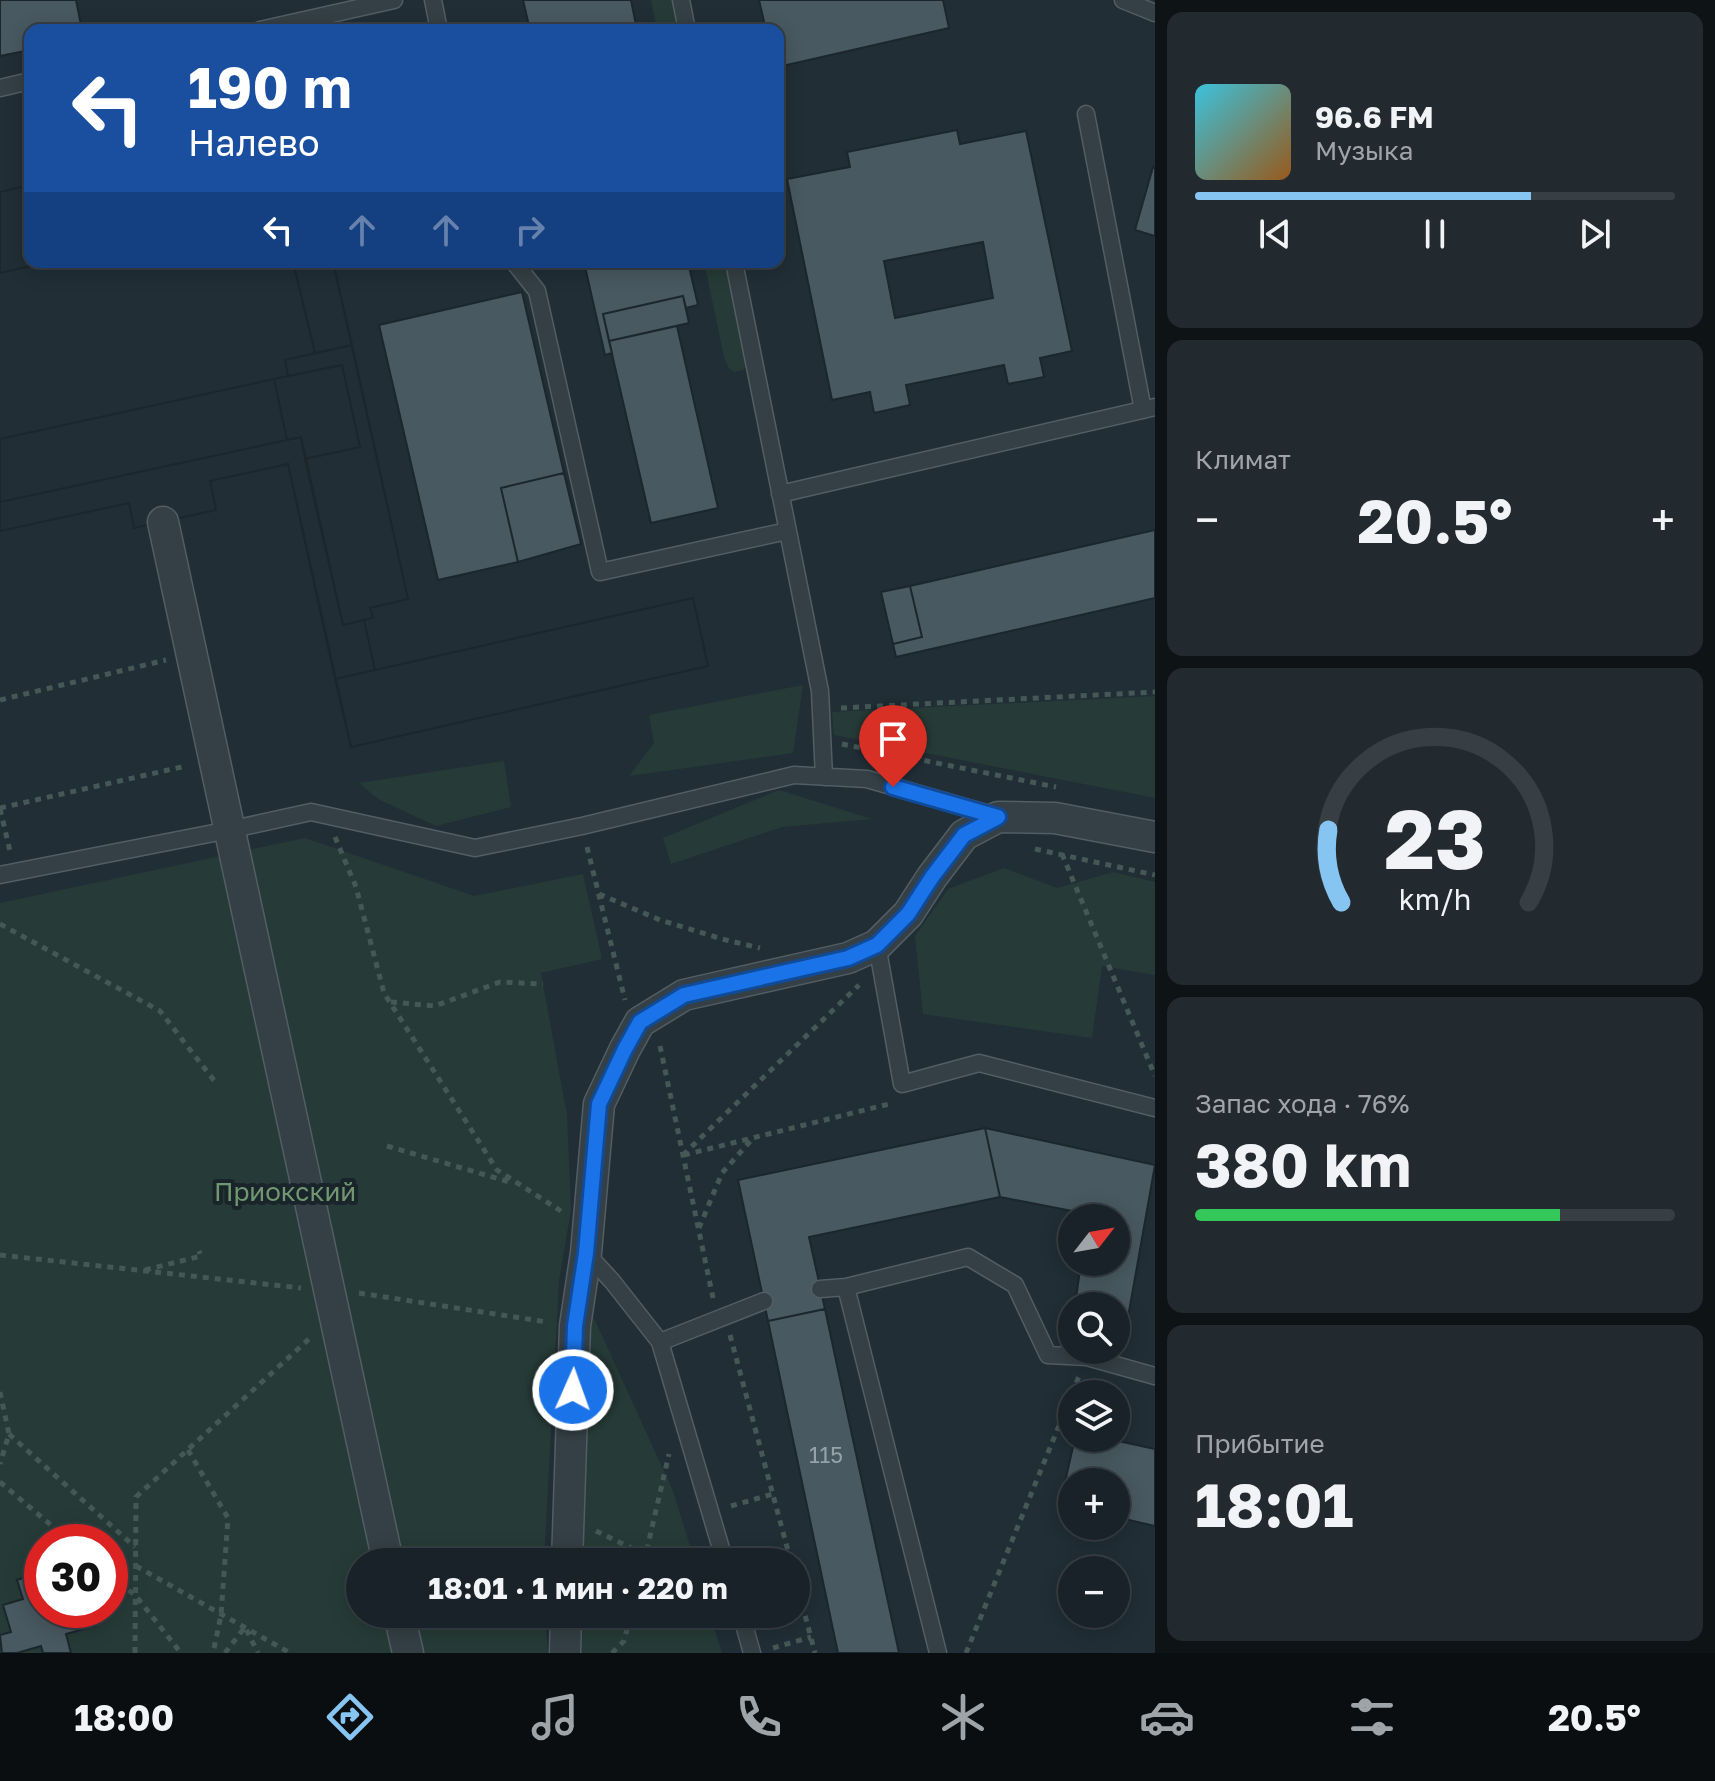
<!DOCTYPE html>
<html lang="ru">
<head>
<meta charset="utf-8">
<style>
	body { margin:0; font-family:"Golos Text",sans-serif; background:#222a30; color:#f1f3f6; height:100vh; display:flex; flex-direction:column; font-size:30px; white-space:nowrap }
	* { box-sizing:border-box; margin:0 }
	p { font-size:26px; color:#9fa4a8 }
	.icon { flex:none; width:44px; height:44px; fill:none; stroke:currentColor; stroke-width:2; stroke-linecap:round; stroke-linejoin:round }
	.map { position:relative; flex:1; overflow:hidden }
	.sheet { display:flex; flex-direction:column; gap:12px; padding:12px; background:#0e1316; width:560px }
	.sheet>* { flex:none }
	.guide { position:absolute; left:24px; top:24px; width:760px; height:244px; border-radius:16px; box-shadow:0 4px 20px #0003,0 0 0 2px #373f45; background:#1a4fa0; color:#fff; overflow:hidden }
	.needle { width:52px; rotate:59deg }
	.tools { position:absolute; left:1058px; top:1204px; display:grid; gap:16px }
	.tools a { display:grid; place-items:center; width:72px; height:72px; border-radius:50%; background:#192228; box-shadow:0 4px 20px #0003,0 0 0 2px #373f45; font-size:40px }
	.speed { position:absolute; left:24px; top:1524px; display:flex; gap:16px; font-size:40px; font-weight:700; text-align:center }
	.speed>* { display:grid; place-content:center; width:104px; height:104px; border-radius:50%; background:#192228; box-shadow:0 4px 20px #0003,0 0 0 2px #373f45; line-height:1 }
	.speed .limit { border:12px solid #d22; background:#fff; color:#111 }
	.pin { position:absolute; display:grid; place-items:center; width:68px; height:68px; color:#fff; margin:-82px -34px; border-radius:50% 50% 50% 0; rotate:-45deg; box-shadow:0 0 8px #0007 }
	.pin .icon { rotate:45deg }
	.me { position:absolute; width:88px; margin:-44px; rotate:2deg; stroke-linejoin:round; filter:drop-shadow(0 0 6px #0008) }
	.turn { display:flex; align-items:center; gap:28px; height:168px; padding:0 32px; font-size:36px }
	.turn .icon { width:104px; height:104px; stroke-width:2.5 }
	.turn b { display:block; font-size:56px; line-height:68px }
	.lanes { display:flex; align-items:center; height:76px; padding:0 32px; background:#0003; justify-content:center; gap:40px; direction:ltr }
	.lanes .off { opacity:.35 }
	.big { font-size:60px; font-weight:700; line-height:1.1 }
	.sheet .widget { flex:1; display:flex; flex-direction:column; justify-content:center; gap:12px; min-width:0; padding:0 28px; border-radius:16px; background:#222a30 }
	.sheet .dial { align-items:center; gap:0 }
	.dial svg { height:208px; overflow:visible; fill:none; stroke:#373f45; stroke-width:7; stroke-linecap:round; text-anchor:middle }
	.dial text { fill:#f1f3f6; stroke:none }
	.song { display:flex; align-items:center; gap:24px }
	.cover { width:96px; height:96px; border-radius:12px; background:linear-gradient(135deg,hsl(190 70% 55%),hsl(30 70% 35%)) }
	.played { height:8px; border-radius:4px; background:linear-gradient(90deg,#86c5f1 70%,#373f45 70%) }
	.keys { display:flex; justify-content:space-around; direction:ltr }
	.heat { display:flex; justify-content:space-between; align-items:center; font-size:44px; direction:ltr }
	.charge { height:12px; border-radius:6px; background:linear-gradient(90deg,#34c759 76%,#373f45 0) }
	.trip { position:absolute; left:346px; top:1548px; width:464px; height:80px; border-radius:40px; background:#192228; box-shadow:0 4px 20px #0003,0 0 0 2px #373f45; font-weight:700; line-height:80px; text-align:center }
	.tabs { display:flex; height:128px; justify-content:space-around; align-items:center; background:#0a0e10; color:#9fa4a8 }
	.tabs .icon { width:56px; height:56px }
	.tabs .selected { color:#86c5f1 }
	.tabs b { font-size:36px; color:#f1f3f6 }
	main { display:flex; flex:1; min-height:0 }
	.map>svg:first-child { display:block }
</style>
</head>
<body>
<main>
<div class="map">
<svg width="1155" height="1653" viewBox="0 0 1155 1653">
	<rect width="100%" height="100%" fill="#212e36"/>
	<path fill="#263b37" fill-rule="evenodd" d="M651,0H673L680,30H657Z
		M704,262H727L747,357L746,366L743,370L734,372L728,367L724,357Z
		M803,685L793,753L629,776L654,743L649,715Z
		M1155,696V798L834,735L832,712Z
		M504,761L511,807L436,826L378,799L359,783Z
		M779,790L872,819L782,827L671,864L663,838Z
		M305,838L474,896L583,874L602,959L541,973L567,1115L571,1210L559,1280L544,1562H360V1614H545L548,1653H0V903ZM42,1542H110V1610H42Z
		M1004,868L1057,888L1113,872L1155,882V975L1102,966L1092,1038L923,1014L915,936L948,889Z
		M587,1318H594L673,1491L695,1562H582Z
		M581,1614H710L722,1653H580Z"/>
	<path fill="#495961" stroke="#1c262d" stroke-width="2" fill-rule="evenodd" d="M0,0H76L82,30H30V50L0,56Z
		M523,0H631L637,30H530Z
		M759,0H943L949,28L778,67V30H766Z
		M957,130L960,144L1026,131L1072,351L1040,358L1044,377L1008,384L1004,365L906,385L910,405L874,413L870,392L832,400L787,179L850,167L847,152ZM983,242L993,298L895,318L884,261Z
		M1153,167L1155,168V236L1135,230Z
		M30,185V262H49L0,273V192Z
		M30,185V262H49L0,273V192Z
		M293,262H333L408,599L370,608L373,618L364,620L375,670L693,598L708,666L351,747L288,464L210,481L216,510L134,528L129,503L0,531V439L288,376L285,360L315,353Z
		M293,262H333L352,345L315,353Z
		M584,262H688L698,305L686,308L683,296L603,314L612,353L605,355Z
		M522,292L564,473L501,488L518,562L438,580L379,325Z
		M683,296L689,323L609,341L603,314Z
		M677,326L718,508L651,523L609,341Z
		M352,345L408,599L370,608L373,618L343,625L305,459L360,447L342,365L288,376L285,360Z
		M342,365L360,447L305,459L301,437L287,440L274,379Z
		M274,379L287,440L0,502V439Z
		M301,437L343,625L364,620L375,670L335,679L288,464L210,481L216,510L134,528L129,503L0,531V502Z
		M564,473L581,544L518,562L501,488Z
		M1155,530V598L896,657L893,644L922,637L910,586Z
		M910,586L922,637L893,644L881,592Z
		M693,598L708,666L351,747L335,679Z
		M985,1128L1000,1197L809,1237L825,1309L768,1321L738,1180Z
		M985,1128L1155,1165L1127,1323L1116,1321V1306H1075L1081,1262H1116V1218H1088V1214L1000,1197Z
		M825,1309L841,1384L899,1653H838L768,1321Z
		M1075,1438H1104L1155,1449V1526L1116,1517V1482H1072V1507L1060,1504Z
		M42,1572V1610H90L95,1626L66,1634L71,1653H43L41,1646L17,1653H2L0,1635L11,1632L3,1605L23,1599L17,1580Z"/>
	<g fill="none" stroke-linecap="round" stroke-linejoin="round">
		<g stroke="#525d64" stroke-width="19">
			<path id="lane" d="M433,0L439,30
				M681,0L687,30
				M1123,0L1155,13
				M260,30L394,0
				M0,88L30,81
				M1086,114L1143,410
				M514,262L537,291L600,572L787,531
				M734,262L820,691L824,777
				M780,494L1155,407
				M0,875L229,830L311,812L475,848L582,826L794,775L867,779L996,816
				M877,945L902,1084L979,1063L1155,1108
				M586,1253L612,1281L660,1342L764,1301
				M820,1289L846,1287
				M660,1342L725,1562
				M741,1614L752,1653
				M938,1653L846,1287L968,1257L1015,1285L1048,1355L1087,1357L1155,1376"/>
		</g>
		<g stroke="#525d64" stroke-width="33">
			<path id="street" d="M163,522L388,1562
				M567,1562L575,1326L586,1253L599,1104L625,1049L640,1022L684,995L848,958L877,945L908,914L932,877L964,835L998,817L1055,818L1155,837
				M399,1614L408,1653
				M565,1653L566,1614"/>
		</g>
		<path stroke="#455856" stroke-width="5" stroke-dasharray="6 6" stroke-linecap="butt" d="M0,700L166,660
			M841,708L1155,692
			M842,744L1056,787
			M0,808L186,766
			M0,809L10,851
			M335,837L356,887L384,993L497,1170L561,1211
			M587,847L625,1000
			M1035,849L1155,875
			M1062,854L1155,1076
			M599,894L660,920L722,939L760,948
			M0,924L160,1011L216,1083
			M391,1002L435,1006L500,982L543,984
			M660,1046L713,1298
			M387,1146L513,1183
			M683,1155L859,985
			M684,1155L889,1104L891,1101
			M699,1228L722,1173L753,1138
			M0,1255L301,1288
			M145,1270L201,1256L199,1251
			M359,1293L547,1322
			M730,1335L791,1562
			M0,1392L9,1434L0,1464
			M1072,1394L1079,1376
			M9,1434L135,1547
			M188,1450L228,1518L221,1615L213,1653
			M0,1482L71,1542
			M731,1506L773,1494
			M596,1531L646,1555
			M644,1562L669,1454
			M136,1566L290,1653
			M110,1575L136,1596L181,1653
			M796,1581L815,1653
			M773,1648L811,1637
			M135,1653L136,1497L310,1338
			M225,1653L245,1627L258,1653
			M612,1653L624,1641L631,1614
			M966,1653L1072,1394"/>
		<use href="#lane" stroke="#344046" stroke-width="16"/>
		<use href="#street" stroke="#344046" stroke-width="30"/>
	</g>
	<g fill="none" stroke-linecap="round" stroke-linejoin="round">
		<g stroke="#114b97" stroke-width="20">
			<path id="route" d="M573,1390L575,1326L586,1253L599,1104L625,1049L640,1022L684,995L848,958L877,945L908,914L932,877L964,835L998,817L893,787"/>
		</g>
		<use href="#route" stroke="#1a73e8" stroke-width="14"/>
	</g>
	<g text-anchor="middle" dominant-baseline="central" stroke-width="8" stroke-linejoin="round" paint-order="stroke">
		<g font-size="22" fill="#96a2aa">
			<text x="826" y="1454">115</text>
		</g>
		<g font-size="26" fill="#709770" stroke="#1a242b">
			<text x="285" y="1191">Приокский</text>
		</g>
	</g>
</svg>
<div class="tools">
<a><svg class="needle" viewBox="-14 -14 28 28"><path d="M0-13l5 13h-10z" fill="#e53935"/><path d="M0 13l5-13h-10z" fill="#9fa4a8"/></svg></a>
<a><svg class="icon" aria-label="search" viewBox="0 0 24 24"><circle cx="10" cy="10" r="6"/><path d="M15 15l6 6"/></svg></a>
<a><svg class="icon" aria-label="layers" viewBox="0 0 24 24"><path d="M12 4l9 5-9 5-9-5zM3 14l9 5 9-5"/></svg></a>
<a>+</a>
<a>−</a>
</div>
<div class="speed"><div class="limit">30</div></div>
<div class="pin" style="left:893px;top:787px;background:#d93025"><svg class="icon" aria-label="arrive" viewBox="0 0 24 24"><path d="M6 21V4h12l-3 4 3 4H6"/></svg></div>
<svg class="me" style="left:573px;top:1390px" viewBox="-20 -20 40 40"><circle r="17" fill="#1a73e8" stroke="#fff" stroke-width="3"/><path d="M0-11L8 9 0 5-8 9z" fill="#fff"/></svg>
<div class="trip">18:01 · 1 мин · 220 m</div>
<div class="guide">
<div class="turn"><svg class="icon" aria-label="left" viewBox="0 0 24 24"><path d="M17 20v-9H6M10 6l-5 5 5 5"/></svg><div><b>190 m</b>Налево</div></div>
<div class="lanes"><svg class="icon" aria-label="left" viewBox="0 0 24 24"><path d="M17 20v-9H6M10 6l-5 5 5 5"/></svg><svg class="icon off" aria-label="ahead" viewBox="0 0 24 24"><path d="M12 20V5M6 11l6-6 6 6"/></svg><svg class="icon off" aria-label="ahead" viewBox="0 0 24 24"><path d="M12 20V5M6 11l6-6 6 6"/></svg><svg class="icon off" aria-label="right" viewBox="0 0 24 24"><path d="M7 20v-9h11M14 6l5 5-5 5"/></svg></div>
</div>
</div>
<section class="sheet">
<div class="widget">
<div class="song"><i class="cover"></i><div><b>96.6 FM</b><p>Музыка</p></div></div>
<div class="played"></div>
<div class="keys"><svg class="icon" aria-label="previous" viewBox="0 0 24 24"><path d="M18 5L8 12l10 7zM5 5v14"/></svg><svg class="icon" aria-label="pause" viewBox="0 0 24 24"><path d="M8 5v14M16 5v14"/></svg><svg class="icon" aria-label="next" viewBox="0 0 24 24"><path d="M6 5l10 7-10 7zM19 5v14"/></svg></div>
</div>
<div class="widget"><p>Климат</p>
<div class="heat"><a>−</a><b class="big">20.5°</b><a>+</a></div>
</div>
<div class="widget dial"><svg viewBox="0 0 100 80">
<path d="M14 69A42 42 0 1 1 86 69"/>
<path d="M14 69A42 42 0 0 1 9 41" stroke="#86c5f1"/>
<text x="50" y="56" font-size="32" font-weight="700">23</text>
<text x="50" y="72" font-size="11">km/h</text>
</svg></div>
<div class="widget"><p>Запас хода · 76%</p><b class="big">380 km</b><div class="charge"></div></div>
<div class="widget"><p>Прибытие</p><b class="big">18:01</b></div>
</section>
</main>
<nav class="tabs">
<b>18:00</b>
<svg class="icon selected" aria-label="directions" viewBox="0 0 24 24"><path d="M12 3l9 9-9 9-9-9zM9 14v-3h6M13 9l2 2-2 2"/></svg>
<svg class="icon" aria-label="music" viewBox="0 0 24 24"><path d="M9 18V5l10-2v13"/><circle cx="6" cy="18" r="3"/><circle cx="16" cy="16" r="3"/></svg>
<svg class="icon" aria-label="phone" viewBox="0 0 24 24"><path d="M5 4h4l2 5-3 2q2 4 5 5l2-3 5 2v4C11 20 4 13 5 4z"/></svg>
<svg class="icon" aria-label="climate" viewBox="0 0 24 24"><path d="M12 3v18M4 7l16 10M4 17L20 7"/></svg>
<svg class="icon" aria-label="car" viewBox="0 0 24 24"><path d="M5 17H2v-5l4-1 3-4h7l3 4 3 1v5h-3M9 17h6M6 11h13"/><circle cx="7" cy="17" r="2"/><circle cx="17" cy="17" r="2"/></svg>
<svg class="icon" aria-label="filters" viewBox="0 0 24 24"><path d="M4 7h16M4 17h16"/><circle cx="9" cy="7" r="2"/><circle cx="15" cy="17" r="2"/></svg>
<b>20.5°</b>
</nav>
</body>
</html>
